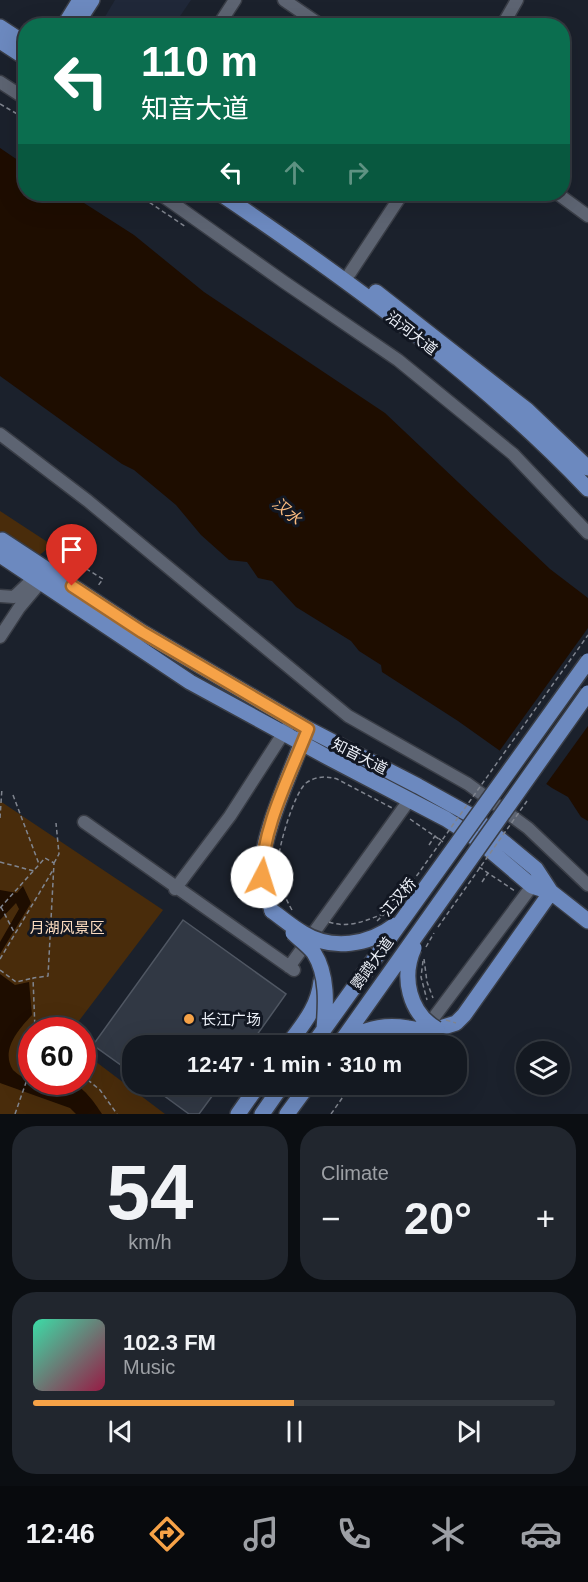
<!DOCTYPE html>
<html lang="en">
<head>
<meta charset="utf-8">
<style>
	body { margin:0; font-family:Helvetica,"Noto Sans SC",sans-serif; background:#21262e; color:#f1f3f6; height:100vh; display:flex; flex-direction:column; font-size:22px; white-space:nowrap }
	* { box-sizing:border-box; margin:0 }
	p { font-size:20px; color:#9da0a5 }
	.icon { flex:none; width:33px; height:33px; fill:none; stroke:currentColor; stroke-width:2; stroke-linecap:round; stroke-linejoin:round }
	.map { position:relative; height:1114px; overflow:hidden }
	.panel { display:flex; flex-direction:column; gap:12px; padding:12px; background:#0b0e12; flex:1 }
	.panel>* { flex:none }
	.guide { position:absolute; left:18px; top:18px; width:552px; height:183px; border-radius:24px; box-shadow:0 6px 24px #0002,0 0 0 2px #33383f; background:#0b6e4f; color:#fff; overflow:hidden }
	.fabs { position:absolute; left:516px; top:1041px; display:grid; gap:12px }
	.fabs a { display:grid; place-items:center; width:54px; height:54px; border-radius:50%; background:#141921; box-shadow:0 6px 24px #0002,0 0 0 2px #33383f; font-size:30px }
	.speed { position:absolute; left:18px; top:1017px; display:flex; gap:12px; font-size:30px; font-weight:700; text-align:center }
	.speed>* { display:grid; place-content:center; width:78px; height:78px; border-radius:50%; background:#141921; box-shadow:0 6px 24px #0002,0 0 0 2px #33383f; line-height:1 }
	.speed .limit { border:9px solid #d22; background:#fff; color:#111 }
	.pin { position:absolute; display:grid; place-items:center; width:51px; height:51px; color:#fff; margin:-62px -26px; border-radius:50% 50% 50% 0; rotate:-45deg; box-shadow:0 0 6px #0007 }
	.pin .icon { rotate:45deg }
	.me { position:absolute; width:66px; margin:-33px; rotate:5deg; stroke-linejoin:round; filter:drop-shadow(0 0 4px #0008) }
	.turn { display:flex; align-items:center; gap:21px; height:126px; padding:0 24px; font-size:27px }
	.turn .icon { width:78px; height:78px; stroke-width:2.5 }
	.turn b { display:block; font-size:42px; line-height:51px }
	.lanes { display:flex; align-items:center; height:57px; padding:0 24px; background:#0003; justify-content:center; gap:30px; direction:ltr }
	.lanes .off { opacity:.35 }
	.big { font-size:45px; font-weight:800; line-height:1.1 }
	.panel .tile { flex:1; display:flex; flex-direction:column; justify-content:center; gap:9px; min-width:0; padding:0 21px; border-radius:24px; background:#21262e }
	.panel .dial { align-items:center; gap:0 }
	.dial b { font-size:78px; line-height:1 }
	.song { display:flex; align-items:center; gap:18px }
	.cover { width:72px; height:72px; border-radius:9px; background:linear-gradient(135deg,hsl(160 70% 55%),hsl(340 70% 35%)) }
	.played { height:6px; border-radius:3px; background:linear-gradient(90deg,#f6a247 50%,#33383f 50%) }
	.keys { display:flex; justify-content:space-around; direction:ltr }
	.heat { display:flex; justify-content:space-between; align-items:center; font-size:33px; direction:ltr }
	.panel .tiles { flex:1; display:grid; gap:12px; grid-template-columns:1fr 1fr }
	.tile:last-child { grid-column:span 2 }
	.trip { position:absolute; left:122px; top:1035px; width:345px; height:60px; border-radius:24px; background:#141921; box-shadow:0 6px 24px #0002,0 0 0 2px #33383f; font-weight:800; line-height:60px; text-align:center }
	.tabs { display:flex; height:96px; justify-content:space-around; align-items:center; background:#080a0d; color:#9da0a5 }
	.tabs .icon { width:42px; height:42px }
	.tabs .on { color:#f6a247 }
	.tabs b { font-size:27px; color:#f1f3f6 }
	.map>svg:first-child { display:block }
</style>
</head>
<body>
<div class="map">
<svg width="588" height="1114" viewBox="0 0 588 1114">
	<rect width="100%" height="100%" fill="#1b212c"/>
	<path fill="#202839" d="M115,0H191L174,25H100Z"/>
	<path fill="#492c0b" d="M0,511L52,545L37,557L0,540Z
		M0,801L163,910L72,1030H32V1082H82L83,1052L165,1114H0Z"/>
	<path fill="#1e0d00" d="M0,148L25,165L26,194H70L134,235L204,292L385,413L550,569L588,598V821L581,817L568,797L552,788L458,721L382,672L381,665L359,651L351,641L296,607L272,581L258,578L247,562L229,560L201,535L176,505L134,470L122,464L0,376Z
		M23,886L31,903L0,954V942L19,909L16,903L0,920V890L17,893Z
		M0,974L15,985L29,982L32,1015C19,1029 0,1050 13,1070C18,1075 27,1080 32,1082C44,1084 58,1078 70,1082C83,1086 95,1103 102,1114H76L70,1108L0,1083Z"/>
	<path fill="#1b212c" d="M588,628V726L544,787L498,753Z"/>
	<path fill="#313844" stroke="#505763" stroke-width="1.5" d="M183,920L286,994L249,1046H132V1073L93,1045Z
		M148,1084H221L199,1114H189Z"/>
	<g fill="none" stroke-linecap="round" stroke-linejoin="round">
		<g stroke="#393d46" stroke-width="15">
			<path id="minor" d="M284,0L322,26
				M505,21L517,0
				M218,26L235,0
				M0,82L26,99
				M160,194L284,282L398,360L513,454L588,533
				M558,194L588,216
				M350,273L402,194
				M0,434L88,501L348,716L468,784L528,828L588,885
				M0,596L14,597L35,577
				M0,637L19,608L45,577
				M84,822L294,970
				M175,889L230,816L288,726
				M289,967L410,799
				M414,1044L532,886"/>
		</g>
		<g stroke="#393d46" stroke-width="18">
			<path id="major" d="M79,20L92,0
				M64,26L80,0
				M0,27L26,44
				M0,41L26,58
				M221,194C351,282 479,375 588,489
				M376,292L527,410L588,468
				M2,540L142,632L308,729L418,786L472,816L536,869L551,892L588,921
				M0,555L190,682L331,759L446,819L478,840L532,886L551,892
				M272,911C269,899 263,887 262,875C259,838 292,771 305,734
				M437,1029L456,1023L464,1015L551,892
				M287,1046C303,1024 318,1008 321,981
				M238,1114L259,1084
				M262,1114L283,1084
				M287,1114L309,1084"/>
		</g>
		<path stroke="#80858f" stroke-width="1.5" stroke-dasharray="4.5 3" stroke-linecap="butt" d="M0,104L26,119
			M137,194L186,227
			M77,555L73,561L103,579L97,587
			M13,795L39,864
			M0,818L2,788
			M410,819L443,842
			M0,862L34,871
			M54,863L59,854L56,823
			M479,867L515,891
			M482,882L488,873
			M1,907L14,932
			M0,908L45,858L54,863L48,976L33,978L35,1030
			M0,959L53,870
			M424,959L427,982L433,998
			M0,970L16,982L33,978
			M29,1067C20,1063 18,1055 22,1046L32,1040
			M82,1075L100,1090L117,1114
			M15,1114L31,1068
			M331,1114L352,1084"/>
		<use href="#minor" stroke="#5d6472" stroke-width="12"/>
		<use href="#major" stroke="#6c89bf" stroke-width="15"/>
		<g stroke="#393d46" stroke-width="18" stroke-linecap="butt">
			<path id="major-bridge" d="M272,911C282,918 292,927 303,933C332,951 369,945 395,925
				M293,933C299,939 309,946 314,953C328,975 326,1005 324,1029
				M414,948C401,977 409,1013 437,1029
				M344,1044C363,1028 384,1024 408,1028C418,1030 427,1032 437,1029
				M312,1046L588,661
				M338,1046L588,693"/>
		</g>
		<path stroke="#80858f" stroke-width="1.5" stroke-dasharray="4.5 3" stroke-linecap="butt" d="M429,845L435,836L441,840
			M292,910C284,896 279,883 278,866C277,850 294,793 306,783C316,776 326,776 337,779L394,809
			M377,921L397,902L418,874L588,635
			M329,922C350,929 366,920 386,913
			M438,927L527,801
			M426,947L434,933
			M423,961L421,977L427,1000
			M446,1020L456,1023"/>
		<use href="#major-bridge" stroke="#6c89bf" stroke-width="15"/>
	</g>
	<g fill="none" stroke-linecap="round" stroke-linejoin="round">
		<g stroke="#a0692e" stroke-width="15">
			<path id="route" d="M72,586L142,632L308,729C291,773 261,830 262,877"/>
		</g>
		<use href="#route" stroke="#f6a247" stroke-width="10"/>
	</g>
	<circle fill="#f6a247" stroke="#121722" stroke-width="2" cx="189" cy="1019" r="6"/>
	<g text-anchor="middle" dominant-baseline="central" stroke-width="6" stroke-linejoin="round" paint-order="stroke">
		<g font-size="15" fill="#ecf0f8" stroke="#121722">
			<text transform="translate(412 333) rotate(38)">沿河大道</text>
			<text transform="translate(360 756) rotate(27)">知音大道</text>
			<text transform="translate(398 897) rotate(-49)">江汉桥</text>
			<text transform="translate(372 963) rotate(-54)">鹦鹉大道</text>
		</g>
		<g font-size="15" fill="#fdddc0" stroke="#121722">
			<text x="67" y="927">月湖风景区</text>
		</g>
		<g font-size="15" fill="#ecf0f8" stroke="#121722" text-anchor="start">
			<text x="201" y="1019">长江广场</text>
		</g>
		<g font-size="16" font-style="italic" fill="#fabb7f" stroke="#121722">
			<text transform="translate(287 511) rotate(40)">汉水</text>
		</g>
	</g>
</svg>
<div class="fabs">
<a><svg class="icon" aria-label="layers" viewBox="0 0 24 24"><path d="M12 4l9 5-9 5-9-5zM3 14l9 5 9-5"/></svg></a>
</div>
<div class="speed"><div class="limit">60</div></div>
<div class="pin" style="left:72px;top:586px;background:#d93025"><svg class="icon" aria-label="arrive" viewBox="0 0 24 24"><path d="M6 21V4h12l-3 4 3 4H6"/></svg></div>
<svg class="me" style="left:262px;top:877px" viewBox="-20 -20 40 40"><circle r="19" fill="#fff"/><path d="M0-13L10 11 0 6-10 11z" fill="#f6a247"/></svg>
<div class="trip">12:47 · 1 min · 310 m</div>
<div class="guide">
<div class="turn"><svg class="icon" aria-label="left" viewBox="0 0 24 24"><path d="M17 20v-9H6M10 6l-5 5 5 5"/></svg><div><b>110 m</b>知音大道</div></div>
<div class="lanes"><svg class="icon" aria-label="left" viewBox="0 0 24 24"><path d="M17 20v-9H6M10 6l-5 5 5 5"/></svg><svg class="icon off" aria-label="ahead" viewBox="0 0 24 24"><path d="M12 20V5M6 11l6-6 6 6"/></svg><svg class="icon off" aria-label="right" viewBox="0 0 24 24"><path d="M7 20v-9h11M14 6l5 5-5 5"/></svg></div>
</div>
</div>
<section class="panel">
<div class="tiles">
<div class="tile dial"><b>54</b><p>km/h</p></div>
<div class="tile"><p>Climate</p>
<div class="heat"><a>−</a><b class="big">20°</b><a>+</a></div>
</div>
<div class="tile">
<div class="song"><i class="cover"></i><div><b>102.3 FM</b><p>Music</p></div></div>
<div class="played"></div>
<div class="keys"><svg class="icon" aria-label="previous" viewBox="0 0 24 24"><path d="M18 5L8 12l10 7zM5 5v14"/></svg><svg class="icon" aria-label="pause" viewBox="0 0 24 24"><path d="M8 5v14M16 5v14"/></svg><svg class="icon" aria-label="next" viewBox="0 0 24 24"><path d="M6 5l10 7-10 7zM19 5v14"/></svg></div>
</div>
</div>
</section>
<nav class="tabs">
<b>12:46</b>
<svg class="icon on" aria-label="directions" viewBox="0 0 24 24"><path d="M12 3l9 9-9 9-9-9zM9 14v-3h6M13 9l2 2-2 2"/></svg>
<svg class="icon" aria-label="music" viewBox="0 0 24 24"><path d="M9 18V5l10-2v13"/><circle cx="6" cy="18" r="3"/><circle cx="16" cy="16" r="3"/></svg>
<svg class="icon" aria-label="phone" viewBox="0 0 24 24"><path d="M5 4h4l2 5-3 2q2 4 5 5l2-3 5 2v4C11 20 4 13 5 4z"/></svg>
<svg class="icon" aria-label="climate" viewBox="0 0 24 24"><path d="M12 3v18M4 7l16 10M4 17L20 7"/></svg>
<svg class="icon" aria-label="car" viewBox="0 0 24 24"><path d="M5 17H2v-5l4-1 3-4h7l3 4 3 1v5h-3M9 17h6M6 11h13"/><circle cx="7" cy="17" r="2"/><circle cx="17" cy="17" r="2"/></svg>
</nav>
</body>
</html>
